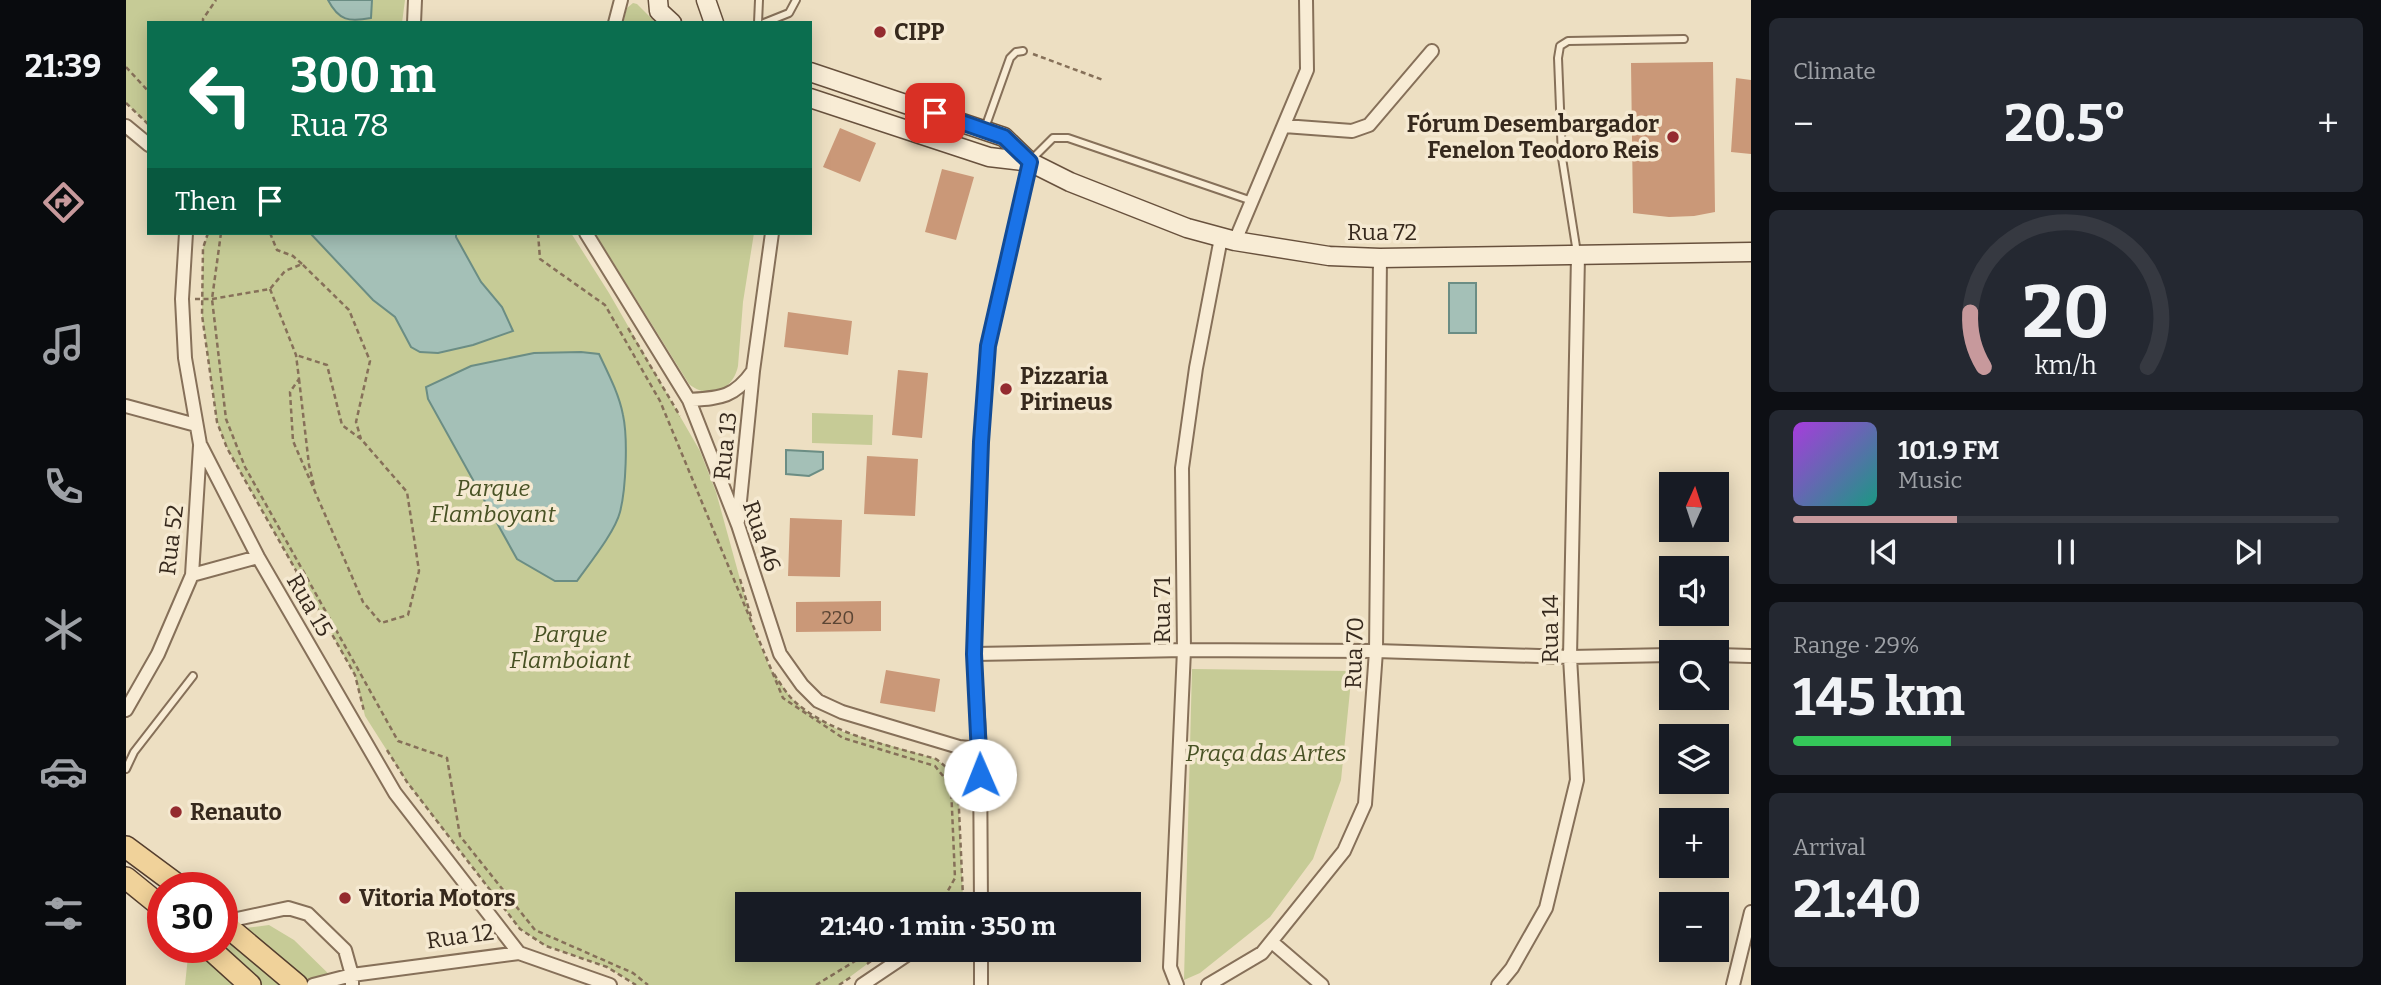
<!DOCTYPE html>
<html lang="en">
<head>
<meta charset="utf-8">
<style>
	body { margin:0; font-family:Bitter,serif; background:#242831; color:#f1f3f6; height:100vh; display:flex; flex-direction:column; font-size:26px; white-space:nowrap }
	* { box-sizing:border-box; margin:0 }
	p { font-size:23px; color:#9ea1a6 }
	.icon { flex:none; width:38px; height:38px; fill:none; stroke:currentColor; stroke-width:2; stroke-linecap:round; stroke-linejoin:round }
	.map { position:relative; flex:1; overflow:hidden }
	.details { display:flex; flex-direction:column; gap:18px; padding:18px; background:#0d0f14; width:630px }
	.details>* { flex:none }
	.banner { position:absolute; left:21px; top:21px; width:665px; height:214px; border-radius:0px; box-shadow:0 4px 18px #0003; background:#0b6e4f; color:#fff; overflow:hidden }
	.needle { width:46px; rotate:3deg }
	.buttons { position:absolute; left:1533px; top:472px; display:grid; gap:14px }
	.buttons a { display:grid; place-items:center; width:70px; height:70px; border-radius:0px; background:#171b24; box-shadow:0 4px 18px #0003; font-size:35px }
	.speed { position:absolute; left:21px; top:872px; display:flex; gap:14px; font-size:35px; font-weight:700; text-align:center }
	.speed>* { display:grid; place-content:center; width:91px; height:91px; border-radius:50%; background:#171b24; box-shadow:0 4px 18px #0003; line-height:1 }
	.speed .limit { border:10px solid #d22; background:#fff; color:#111 }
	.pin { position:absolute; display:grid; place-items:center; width:60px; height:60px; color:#fff; margin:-30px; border-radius:14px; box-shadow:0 4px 10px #0006 }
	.me { position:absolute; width:77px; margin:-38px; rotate:359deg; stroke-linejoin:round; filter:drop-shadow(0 0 5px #0008) }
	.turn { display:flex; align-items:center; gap:24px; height:147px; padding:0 28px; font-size:32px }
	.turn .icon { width:91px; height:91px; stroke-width:2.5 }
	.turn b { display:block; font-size:49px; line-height:60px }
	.then { display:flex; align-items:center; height:66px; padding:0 28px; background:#0003; gap:14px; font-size:26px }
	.big { font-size:52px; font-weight:700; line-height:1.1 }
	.details .tile { flex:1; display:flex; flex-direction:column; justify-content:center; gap:10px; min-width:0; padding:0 24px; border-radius:10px; background:#242831 }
	.details .dial { align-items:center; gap:0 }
	.dial svg { height:182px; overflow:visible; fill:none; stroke:#363941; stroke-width:7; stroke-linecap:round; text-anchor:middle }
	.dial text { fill:#f1f3f6; stroke:none }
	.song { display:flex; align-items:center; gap:21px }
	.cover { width:84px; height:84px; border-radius:10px; background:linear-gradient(135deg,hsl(280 70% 55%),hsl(170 70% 35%)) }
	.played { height:7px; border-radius:4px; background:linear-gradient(90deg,#c7999c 30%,#363941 30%) }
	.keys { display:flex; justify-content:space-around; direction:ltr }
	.heat { display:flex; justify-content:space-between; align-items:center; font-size:38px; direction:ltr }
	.charge { height:10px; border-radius:5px; background:linear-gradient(90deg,#34c759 29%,#363941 0) }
	.trip { position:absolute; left:609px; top:892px; width:406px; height:70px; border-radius:0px; background:#171b24; box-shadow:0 4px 18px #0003; font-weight:700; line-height:70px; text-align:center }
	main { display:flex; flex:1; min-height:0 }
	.tab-bar { display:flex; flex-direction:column; width:126px; justify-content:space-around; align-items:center; background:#090b0e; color:#9ea1a6 }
	.tab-bar .icon { width:49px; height:49px }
	.tab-bar .active { color:#c7999c }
	.tab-bar b { font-size:32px; color:#f1f3f6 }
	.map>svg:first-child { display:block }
</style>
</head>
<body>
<main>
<nav class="tab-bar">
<b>21:39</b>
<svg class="icon active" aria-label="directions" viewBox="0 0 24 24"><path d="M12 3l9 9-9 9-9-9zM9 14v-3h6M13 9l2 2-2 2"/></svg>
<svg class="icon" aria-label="music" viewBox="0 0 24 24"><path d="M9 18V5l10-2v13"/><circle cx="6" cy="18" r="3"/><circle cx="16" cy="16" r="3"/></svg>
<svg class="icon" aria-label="phone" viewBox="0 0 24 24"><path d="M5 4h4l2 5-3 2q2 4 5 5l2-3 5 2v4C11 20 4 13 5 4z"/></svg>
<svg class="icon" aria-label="climate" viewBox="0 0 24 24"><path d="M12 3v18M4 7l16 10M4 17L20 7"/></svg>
<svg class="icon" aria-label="car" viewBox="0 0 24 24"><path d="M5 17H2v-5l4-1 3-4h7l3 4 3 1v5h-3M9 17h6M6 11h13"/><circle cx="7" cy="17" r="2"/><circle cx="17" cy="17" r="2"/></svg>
<svg class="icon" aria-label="filters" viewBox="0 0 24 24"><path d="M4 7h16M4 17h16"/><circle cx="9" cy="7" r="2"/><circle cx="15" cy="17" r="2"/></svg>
</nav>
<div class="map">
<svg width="1625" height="985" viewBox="0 0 1625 985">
	<rect width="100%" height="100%" fill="#eddfc2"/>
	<path fill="#c6cb96" d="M0,0H279L276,23H23V125L0,103Z
		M507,3L511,4L530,23H497L501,8Z
		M82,233H445L483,293L574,451L590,492L628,630L644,668L665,698L685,715L715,731L810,759C822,768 829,774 832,788L837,897L835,905H621V950H760L713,985H510L481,967L420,946L394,929L281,782L239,716L229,675L101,448L91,422L76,315L77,248Z
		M469,233H628L617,302L612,366C607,391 582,400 563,384Z
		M686,413L747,415L746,445L686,443Z
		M1066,669L1226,671L1215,780L1187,859L1144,917L1074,973L1058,980Z
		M143,925L168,940L214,985H59L63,947H96V934L119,928Z"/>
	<path fill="#a4c0b7" stroke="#6b8d84" stroke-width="2" d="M202,0H246L245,18C223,22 213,21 202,0Z
		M184,233H330V237L355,282L376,307L387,331L347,345L312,353L294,352L285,347L269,317L247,300Z
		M1323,283H1350V333H1323Z
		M455,352L473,354C482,373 493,394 497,415C502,438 500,489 494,512C489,532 463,564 451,581H429L391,559L302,399L300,387L345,366L408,353Z
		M660,450L697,452V469L683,476L660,474Z"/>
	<path fill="#ca9878" d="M1587,62L1589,212L1568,216L1543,217L1507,213L1505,63Z
		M1610,78L1625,80V154L1605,152Z
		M714,128L750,143L734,182L697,167Z
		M816,169L848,177L830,240L799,232Z
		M662,312L726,321L722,355L658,347Z
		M772,370L802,373L796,438L766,435Z
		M741,456L792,459L789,516L738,514Z
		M664,518L716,520L714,577L662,576Z
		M755,601V631L670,632V602Z
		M760,670L814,679L809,712L754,703Z"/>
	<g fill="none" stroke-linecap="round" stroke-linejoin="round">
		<g stroke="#867059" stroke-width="10">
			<path id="lane" d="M632,23L633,0
				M638,23L663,13L670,0
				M859,128L884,58L890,52L897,51
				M906,159L927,138H942L1126,201
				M1451,253L1436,158L1432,58L1434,46L1442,41L1558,39
				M0,769L8,752L67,676"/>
		</g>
		<g stroke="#867059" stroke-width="16">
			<path id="street" d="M288,23L289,0
				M489,23L495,0
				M0,126L23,145
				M1158,126L1226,131L1243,125L1306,51
				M60,233L56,299L59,358L74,444L132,557L269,793L393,953
				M460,233L563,400L612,525L654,654L676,685L692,701L716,712L833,747L854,749
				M1109,241L1181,70L1180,0
				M563,400C594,398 608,398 627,371
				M0,406L70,425
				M612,521L627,371L646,233
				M66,575L132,557
				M848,654L1058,650L1250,651L1444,657L1545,655
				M1591,655L1625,656
				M0,710L32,654L66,575L74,446
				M855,905L854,749L848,654L855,442L862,346L904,162
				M97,922L162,908L182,914L219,950L226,975V985
				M1146,942L1196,985
				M855,950V985
				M187,985L226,975L393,953L484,985
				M736,985L788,950
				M1051,985L1044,967L1058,650L1056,468L1070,368L1095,238
				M1082,985L1136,953L1218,851L1239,804L1250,651L1254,258
				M1372,985L1386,968L1420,908L1451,780L1444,657L1452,256
				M1607,985L1625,912"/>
		</g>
		<g stroke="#68513d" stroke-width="21">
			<path id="secondary" d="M532,0L533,11L546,23
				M580,0L588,23
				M684,72L878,137L904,162L944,182L1061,228L1109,241L1203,256L1254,258L1625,252
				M684,98L863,157L904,162"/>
		</g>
		<g stroke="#543e2e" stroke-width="24">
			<path id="primary" d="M0,847L54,887
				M0,878L37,908
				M96,922L171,985
				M82,947L124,985"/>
		</g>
		<path stroke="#867059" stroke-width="2.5" stroke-dasharray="5 3.5" stroke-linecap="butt" d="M77,23V19L90,0
			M907,54L977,80
			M0,67L23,92
			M0,103L23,125
			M82,233L77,248L76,315L91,422L101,448L129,498L229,675L238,711
			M95,233L86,299L100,419L119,467L272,741L321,758L334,836L409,930L507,973L522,985
			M144,233L151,250L167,256L176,264
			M412,233L414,259L479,305L534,401L657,698L717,738L809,766L825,786L829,878L814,905
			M144,289L170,355L173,379L164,392L167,441L237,602L255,623L282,615L293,571L281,492L235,439L216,425L201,365L170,355
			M69,299H86L144,289L159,271L176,264L223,310L244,361L230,422L235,439
			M502,328L554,416
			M173,379L183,465L188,486
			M614,579L626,620
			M648,674C654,683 660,693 668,701C706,735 762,745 810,759C822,768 829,774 832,788L837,897L835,905
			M261,750L281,782L394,929L420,946L481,967L510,985
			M741,964L760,950
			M690,985L747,950
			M713,985L725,977"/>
		<use href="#lane" stroke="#f8ecd5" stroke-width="6"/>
		<use href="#street" stroke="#f8ecd5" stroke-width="12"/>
		<use href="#secondary" stroke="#f8ecd5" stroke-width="18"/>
		<use href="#primary" stroke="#f0d29a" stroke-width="21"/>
	</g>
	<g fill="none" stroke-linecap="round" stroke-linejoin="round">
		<g stroke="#114b97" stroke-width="18">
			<path id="route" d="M809,113L878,137L904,162L862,346L855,442L848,654L854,775"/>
		</g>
		<use href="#route" stroke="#1a73e8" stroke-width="12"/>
	</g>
	<g fill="#942b2f" stroke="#f5e9d1" stroke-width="2.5">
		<circle cx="754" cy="32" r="7"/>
		<circle cx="1547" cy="137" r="7"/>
		<circle cx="880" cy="389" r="7"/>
		<circle cx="50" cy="812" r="7"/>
		<circle cx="219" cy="898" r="7"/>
	</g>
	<g text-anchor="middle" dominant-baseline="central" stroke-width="7" stroke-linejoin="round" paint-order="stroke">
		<g font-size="19" fill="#5b4534">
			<text x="712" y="617">220</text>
		</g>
		<g font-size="23" font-weight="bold" fill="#36291d" stroke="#f5e9d1" text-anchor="start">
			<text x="768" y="32">CIPP</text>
			<text x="1533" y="124" text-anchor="end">Fórum Desembargador<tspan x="1533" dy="26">Fenelon Teodoro Reis</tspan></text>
			<text x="894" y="376">Pizzaria<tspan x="894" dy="26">Pirineus</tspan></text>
			<text x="64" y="812">Renauto</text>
			<text x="233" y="898">Vitoria Motors</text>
		</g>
		<g font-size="23" fill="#36291d" stroke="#f5e9d1">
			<text x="1256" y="232">Rua 72</text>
			<text transform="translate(599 446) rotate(-84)">Rua 13</text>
			<text transform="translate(636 536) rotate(71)">Rua 46</text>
			<text transform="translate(45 540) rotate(-83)">Rua 52</text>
			<text transform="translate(184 605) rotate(60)">Rua 15</text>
			<text transform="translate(1036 610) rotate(-90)">Rua 71</text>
			<text transform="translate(1424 629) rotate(-90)">Rua 14</text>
			<text transform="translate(1228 653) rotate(-88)">Rua 70</text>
			<text transform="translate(334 936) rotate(-8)">Rua 12</text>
		</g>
		<g font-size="23" font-style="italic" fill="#485224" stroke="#f5e9d1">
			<text x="367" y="488">Parque<tspan x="367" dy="26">Flamboyant</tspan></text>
			<text x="444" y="634">Parque<tspan x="444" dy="26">Flamboiant</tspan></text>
			<text x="1140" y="753">Praça das Artes</text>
		</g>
	</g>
</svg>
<div class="buttons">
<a><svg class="needle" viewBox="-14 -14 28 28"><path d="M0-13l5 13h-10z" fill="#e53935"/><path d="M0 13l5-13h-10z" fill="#9ea1a6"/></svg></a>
<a><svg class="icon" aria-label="sound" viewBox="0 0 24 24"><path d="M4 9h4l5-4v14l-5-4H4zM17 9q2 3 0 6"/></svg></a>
<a><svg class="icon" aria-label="search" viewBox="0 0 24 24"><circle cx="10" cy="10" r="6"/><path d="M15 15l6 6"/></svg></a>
<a><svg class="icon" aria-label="layers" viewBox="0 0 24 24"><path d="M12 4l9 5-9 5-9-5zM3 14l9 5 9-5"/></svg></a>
<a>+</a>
<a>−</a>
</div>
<div class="speed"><div class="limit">30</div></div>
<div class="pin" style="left:809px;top:113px;background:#d93025"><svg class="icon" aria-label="arrive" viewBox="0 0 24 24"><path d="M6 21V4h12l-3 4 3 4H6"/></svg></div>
<svg class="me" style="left:854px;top:775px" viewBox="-20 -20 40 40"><circle r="19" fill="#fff"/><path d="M0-13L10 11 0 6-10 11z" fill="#1a73e8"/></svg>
<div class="trip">21:40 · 1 min · 350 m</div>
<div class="banner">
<div class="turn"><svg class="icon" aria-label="left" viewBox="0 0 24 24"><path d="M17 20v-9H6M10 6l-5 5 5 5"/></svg><div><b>300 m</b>Rua 78</div></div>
<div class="then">Then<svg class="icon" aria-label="arrive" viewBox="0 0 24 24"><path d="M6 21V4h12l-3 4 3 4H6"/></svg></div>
</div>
</div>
<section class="details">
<div class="tile"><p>Climate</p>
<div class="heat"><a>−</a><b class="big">20.5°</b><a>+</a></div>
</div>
<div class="tile dial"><svg viewBox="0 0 100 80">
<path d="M14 69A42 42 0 1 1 86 69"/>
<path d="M14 69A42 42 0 0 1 8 45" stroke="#c7999c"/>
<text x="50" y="56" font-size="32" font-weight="700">20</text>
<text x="50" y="72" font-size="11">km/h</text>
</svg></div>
<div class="tile">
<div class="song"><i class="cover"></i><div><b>101.9 FM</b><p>Music</p></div></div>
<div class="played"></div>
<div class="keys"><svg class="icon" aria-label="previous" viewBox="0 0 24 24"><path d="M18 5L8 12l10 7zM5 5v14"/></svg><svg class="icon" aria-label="pause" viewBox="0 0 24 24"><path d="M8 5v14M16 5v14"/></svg><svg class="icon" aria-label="next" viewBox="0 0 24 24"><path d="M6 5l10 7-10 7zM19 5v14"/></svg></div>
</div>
<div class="tile"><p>Range · 29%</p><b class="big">145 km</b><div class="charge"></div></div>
<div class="tile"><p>Arrival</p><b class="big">21:40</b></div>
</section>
</main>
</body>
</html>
